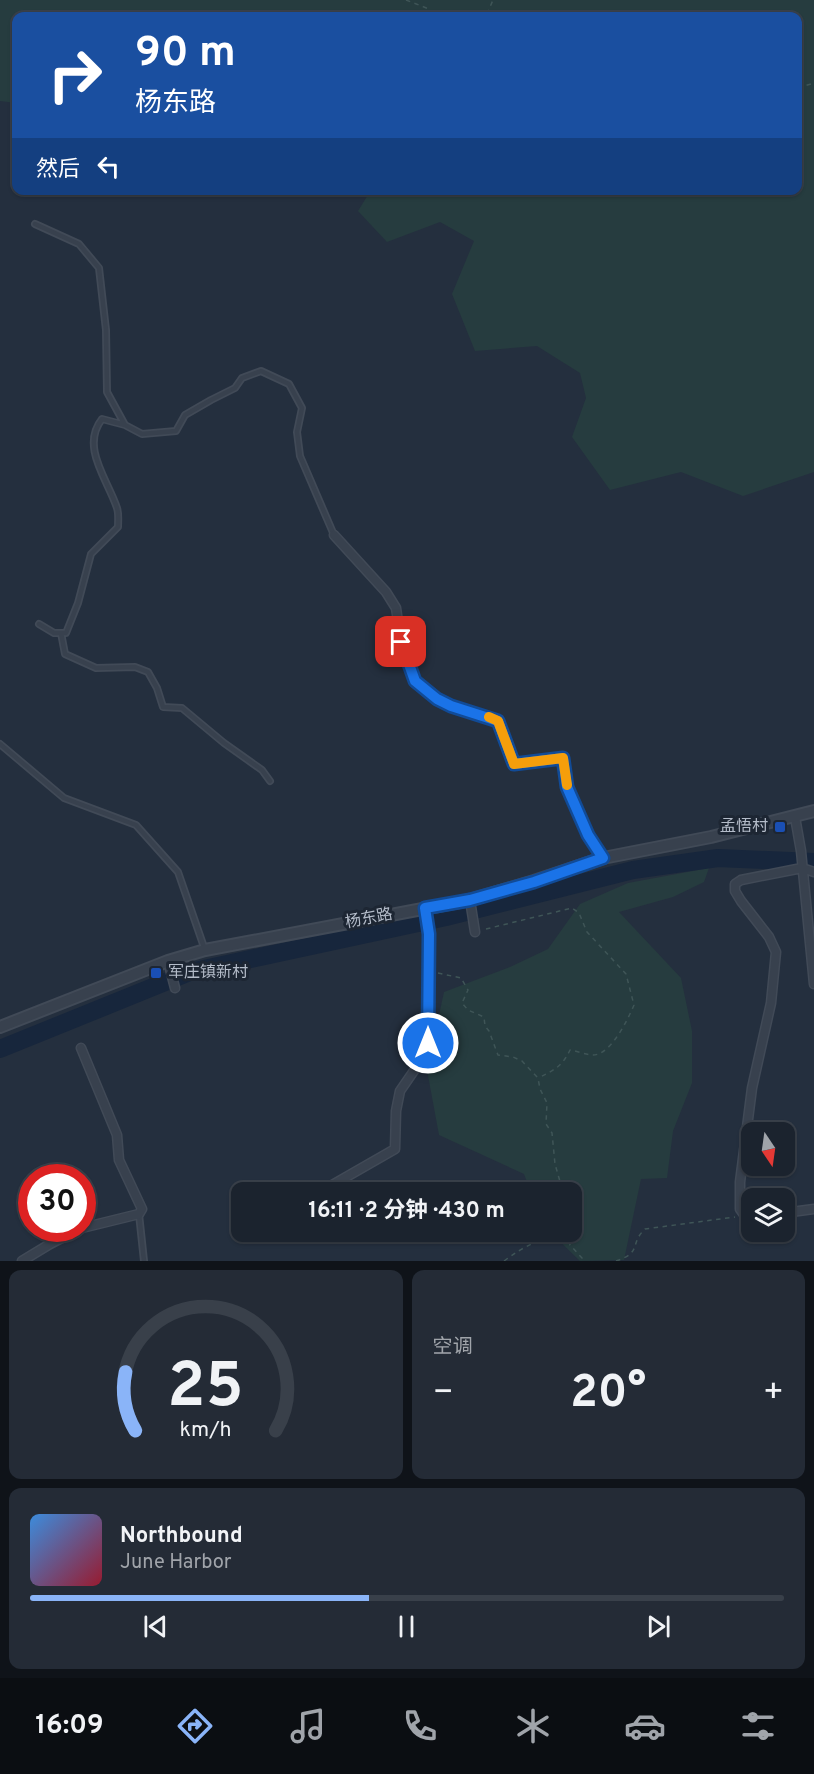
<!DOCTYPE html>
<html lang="zh">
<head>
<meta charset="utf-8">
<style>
	body { margin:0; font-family:Overpass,"Noto Sans SC",sans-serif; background:#242b36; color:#f1f3f6; height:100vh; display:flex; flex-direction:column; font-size:22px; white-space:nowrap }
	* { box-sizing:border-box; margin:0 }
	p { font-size:20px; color:#a0a4aa }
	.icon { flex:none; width:33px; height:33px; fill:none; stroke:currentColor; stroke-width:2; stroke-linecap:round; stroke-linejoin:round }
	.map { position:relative; height:1261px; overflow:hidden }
	.side { display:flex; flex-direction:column; gap:9px; padding:9px; background:#0f1319; flex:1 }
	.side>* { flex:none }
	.banner { position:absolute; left:12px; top:12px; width:790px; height:183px; border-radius:12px; box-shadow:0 2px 4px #0004,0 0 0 2px #39404a; background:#1a4fa0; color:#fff; overflow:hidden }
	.needle { width:39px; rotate:167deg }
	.tools { position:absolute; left:741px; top:1122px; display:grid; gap:12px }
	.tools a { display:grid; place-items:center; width:54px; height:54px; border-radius:12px; background:#1b232e; box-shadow:0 2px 4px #0004,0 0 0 2px #39404a; font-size:30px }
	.speed { position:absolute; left:18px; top:1164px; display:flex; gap:12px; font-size:30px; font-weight:700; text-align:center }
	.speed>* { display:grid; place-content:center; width:78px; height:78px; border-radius:50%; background:#1b232e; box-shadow:0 2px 4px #0004,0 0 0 2px #39404a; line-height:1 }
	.speed .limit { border:9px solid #d22; background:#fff; color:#111 }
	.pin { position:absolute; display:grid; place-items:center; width:51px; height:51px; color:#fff; margin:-26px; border-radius:12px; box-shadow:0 3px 9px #0006 }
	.me { position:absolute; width:66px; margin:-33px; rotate:0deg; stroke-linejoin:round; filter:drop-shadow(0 0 4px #0008) }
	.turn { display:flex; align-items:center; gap:21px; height:126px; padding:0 24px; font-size:27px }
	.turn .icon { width:78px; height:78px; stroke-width:2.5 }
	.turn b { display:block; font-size:42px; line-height:51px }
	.then { display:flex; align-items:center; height:57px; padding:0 24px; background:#0003; gap:12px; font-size:22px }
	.big { font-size:45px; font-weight:700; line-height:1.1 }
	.side .card { flex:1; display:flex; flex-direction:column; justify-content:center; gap:9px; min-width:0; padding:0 21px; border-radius:12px; background:#242b36 }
	.side .dial { align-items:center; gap:0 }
	.dial svg { height:156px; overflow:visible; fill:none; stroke:#39404a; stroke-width:7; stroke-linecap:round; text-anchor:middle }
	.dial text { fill:#f1f3f6; stroke:none }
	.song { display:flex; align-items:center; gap:18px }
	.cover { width:72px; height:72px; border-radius:9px; background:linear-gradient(135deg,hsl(210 70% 55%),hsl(350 70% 35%)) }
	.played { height:6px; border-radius:3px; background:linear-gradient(90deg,#8ab4f8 45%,#39404a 45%) }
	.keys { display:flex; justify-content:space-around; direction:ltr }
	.heat { display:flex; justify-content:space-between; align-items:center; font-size:33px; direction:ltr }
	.side .tiles { flex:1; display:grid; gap:9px; grid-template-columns:1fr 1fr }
	.card:last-child { grid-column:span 2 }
	.trip { position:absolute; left:231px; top:1182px; width:351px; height:60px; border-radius:12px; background:#1b232e; box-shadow:0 2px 4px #0004,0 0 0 2px #39404a; font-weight:700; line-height:60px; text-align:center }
	.tab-bar { display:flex; height:96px; justify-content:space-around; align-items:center; background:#0b0e12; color:#a0a4aa }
	.tab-bar .icon { width:42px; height:42px }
	.tab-bar .current { color:#8ab4f8 }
	.tab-bar b { font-size:27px; color:#f1f3f6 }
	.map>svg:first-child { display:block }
</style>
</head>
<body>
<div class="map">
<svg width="814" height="1261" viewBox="0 0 814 1261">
	<rect width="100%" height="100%" fill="#242f3e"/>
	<path fill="#263c3f" d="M0,0H814V472L743,496L681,472L610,490L572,437L586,398L580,373L537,346L475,351L452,294L474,241L440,222L387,242L358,211L371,190H798V16H16V103L0,101Z
		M709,868L704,882L673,897L619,912L681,978L692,1031V1083L673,1131L667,1178L641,1179L624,1260L580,1261L550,1232H572V1192H531L524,1174L439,1135L427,1070L444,992L510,967L548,949L580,904L628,883Z"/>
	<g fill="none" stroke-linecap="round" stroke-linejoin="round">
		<path stroke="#17263c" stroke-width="18" d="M0,1049L190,972L446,917L633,870L718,858L814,862"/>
		<g stroke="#414a57" stroke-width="8">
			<path id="service" d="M35,224L79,244L99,268L106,330L107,392L125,425L142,434L176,431L185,415L211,400L235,388L242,378L261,371L289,384L302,408L297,432L300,456L334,535
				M39,624L54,633H66L78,603L91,554L118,527C118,521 119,514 117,508C108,480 80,447 102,419L125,425
				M61,633L65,654L96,668L135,667L148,672L157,688L163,707L182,708L224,743L262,770L270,781
				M0,744L64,798L136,825L178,872L205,950
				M139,1214L144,1261"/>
		</g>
		<g stroke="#414a57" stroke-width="11">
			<path id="minor" d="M334,535L386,592L396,608L401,642L415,681L437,699L451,706L498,721L514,764L563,758L567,787L588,835L603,858
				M795,817L801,851L814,984
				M470,900L475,932
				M168,961L175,988
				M81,1048L117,1135L119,1160L142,1209L139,1214L82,1228
				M320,1192L395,1149L396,1111L400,1091L420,1062L428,1043L429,934L427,914L425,908
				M784,1213L814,1209
				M752,1216H745L740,1209V1182L752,1088L771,1003L776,952L769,937L741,901L735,891V884L741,880L802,868L814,872
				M22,1261L50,1244L81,1228"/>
		</g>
		<g stroke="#414a57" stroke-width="14">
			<path id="tertiary" d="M0,1027L168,961L205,950L470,900L534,881L603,858L711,837L814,811"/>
		</g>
		<path stroke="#3f5557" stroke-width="1.5" stroke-dasharray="4.5 4.5" stroke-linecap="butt" d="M406,0L429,9L433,16
			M487,14L493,0
			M482,16L487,14L493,16
			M798,88L814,83
			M486,929L572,908L579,913L587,932L626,974L634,1005C628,1019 611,1055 593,1055C586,1055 577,1051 570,1050C562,1067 554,1070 538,1078
			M438,973L461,978L468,990L462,1003L468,1010L484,1017L485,1026L489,1031L498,1055L513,1057L522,1061L538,1078L540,1089L547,1103L546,1124L552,1133L555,1164L563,1192
			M564,1236L569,1237L570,1245L582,1258L581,1261
			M504,1261C523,1247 539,1238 563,1236L562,1232
			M616,1261C643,1252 629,1244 645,1229L735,1217"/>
		<use href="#service" stroke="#38414e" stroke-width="4.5"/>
		<use href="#minor" stroke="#38414e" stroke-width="8"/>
		<use href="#tertiary" stroke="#38414e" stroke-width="10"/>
	</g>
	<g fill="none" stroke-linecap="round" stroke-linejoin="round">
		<g stroke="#114b97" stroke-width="15">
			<path id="route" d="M401,642L415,681L437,699L451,706L498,721L514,764L563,758L567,787L588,835L603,858L534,882L470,900L425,908L429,934L428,1043"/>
		</g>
		<use href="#route" stroke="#1a73e8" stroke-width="10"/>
		<path stroke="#f59e0b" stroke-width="10" d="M489,717L498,721L514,764L563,758L567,785"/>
	</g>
	<g fill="#1a4fb4" stroke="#1d2633" stroke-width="2">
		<rect x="774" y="821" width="12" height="12" rx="3"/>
		<rect x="150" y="967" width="12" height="12" rx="3"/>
	</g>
	<g text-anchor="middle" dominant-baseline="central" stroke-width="6" stroke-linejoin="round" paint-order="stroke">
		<g font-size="16" fill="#b4bcc9" stroke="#1d2633" text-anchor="end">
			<text x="768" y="827">孟悟村</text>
			<text x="168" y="973" text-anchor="start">军庄镇新村</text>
		</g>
		<g font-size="16" fill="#b4bcc9" stroke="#1d2633">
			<text transform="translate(369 919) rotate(-11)">杨东路</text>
		</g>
	</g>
</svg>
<div class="tools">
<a><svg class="needle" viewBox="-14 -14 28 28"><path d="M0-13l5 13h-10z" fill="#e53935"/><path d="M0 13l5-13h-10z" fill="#a0a4aa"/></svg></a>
<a><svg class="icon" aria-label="layers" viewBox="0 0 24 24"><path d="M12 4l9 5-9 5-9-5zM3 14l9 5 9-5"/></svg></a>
</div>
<div class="speed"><div class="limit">30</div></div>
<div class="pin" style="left:401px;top:642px;background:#d93025"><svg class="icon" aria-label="arrive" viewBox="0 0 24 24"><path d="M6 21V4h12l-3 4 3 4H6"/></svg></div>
<svg class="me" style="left:428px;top:1043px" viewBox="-20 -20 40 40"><circle r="17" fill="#1a73e8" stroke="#fff" stroke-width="3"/><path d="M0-11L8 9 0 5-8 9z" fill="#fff"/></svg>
<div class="trip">16:11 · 2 分钟 · 430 m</div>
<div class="banner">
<div class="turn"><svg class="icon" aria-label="right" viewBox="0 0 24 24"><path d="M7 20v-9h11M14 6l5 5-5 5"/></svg><div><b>90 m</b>杨东路</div></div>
<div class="then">然后<svg class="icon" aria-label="left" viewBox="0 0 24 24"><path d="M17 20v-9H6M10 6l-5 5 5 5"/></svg></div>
</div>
</div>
<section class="side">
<div class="tiles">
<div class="card dial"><svg viewBox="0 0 100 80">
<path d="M14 69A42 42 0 1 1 86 69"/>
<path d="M14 69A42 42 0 0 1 9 39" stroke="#8ab4f8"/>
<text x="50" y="56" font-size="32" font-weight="700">25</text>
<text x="50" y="72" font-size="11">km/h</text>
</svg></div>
<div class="card"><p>空调</p>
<div class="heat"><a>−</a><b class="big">20°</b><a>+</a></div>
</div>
<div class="card">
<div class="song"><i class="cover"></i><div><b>Northbound</b><p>June Harbor</p></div></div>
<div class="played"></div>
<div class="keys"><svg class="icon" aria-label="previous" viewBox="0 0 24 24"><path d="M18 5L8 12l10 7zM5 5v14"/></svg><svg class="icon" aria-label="pause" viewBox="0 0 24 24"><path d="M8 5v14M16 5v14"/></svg><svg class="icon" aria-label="next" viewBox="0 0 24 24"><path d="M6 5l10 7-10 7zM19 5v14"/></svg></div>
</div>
</div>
</section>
<nav class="tab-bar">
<b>16:09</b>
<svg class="icon current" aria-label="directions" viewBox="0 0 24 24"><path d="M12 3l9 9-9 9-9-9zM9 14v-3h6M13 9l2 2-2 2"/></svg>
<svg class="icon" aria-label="music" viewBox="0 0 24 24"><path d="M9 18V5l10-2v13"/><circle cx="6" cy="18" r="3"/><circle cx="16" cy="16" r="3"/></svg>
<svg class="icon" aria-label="phone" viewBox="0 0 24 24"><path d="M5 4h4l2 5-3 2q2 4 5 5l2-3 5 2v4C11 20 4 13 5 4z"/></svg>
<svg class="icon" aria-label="climate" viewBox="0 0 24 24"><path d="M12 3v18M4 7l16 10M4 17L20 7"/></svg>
<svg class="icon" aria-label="car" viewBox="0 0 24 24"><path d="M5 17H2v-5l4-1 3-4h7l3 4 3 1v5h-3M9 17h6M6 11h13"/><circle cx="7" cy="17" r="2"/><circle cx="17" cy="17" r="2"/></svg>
<svg class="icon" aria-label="filters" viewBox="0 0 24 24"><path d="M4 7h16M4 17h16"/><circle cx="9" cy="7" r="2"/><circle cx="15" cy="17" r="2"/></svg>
</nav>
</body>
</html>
